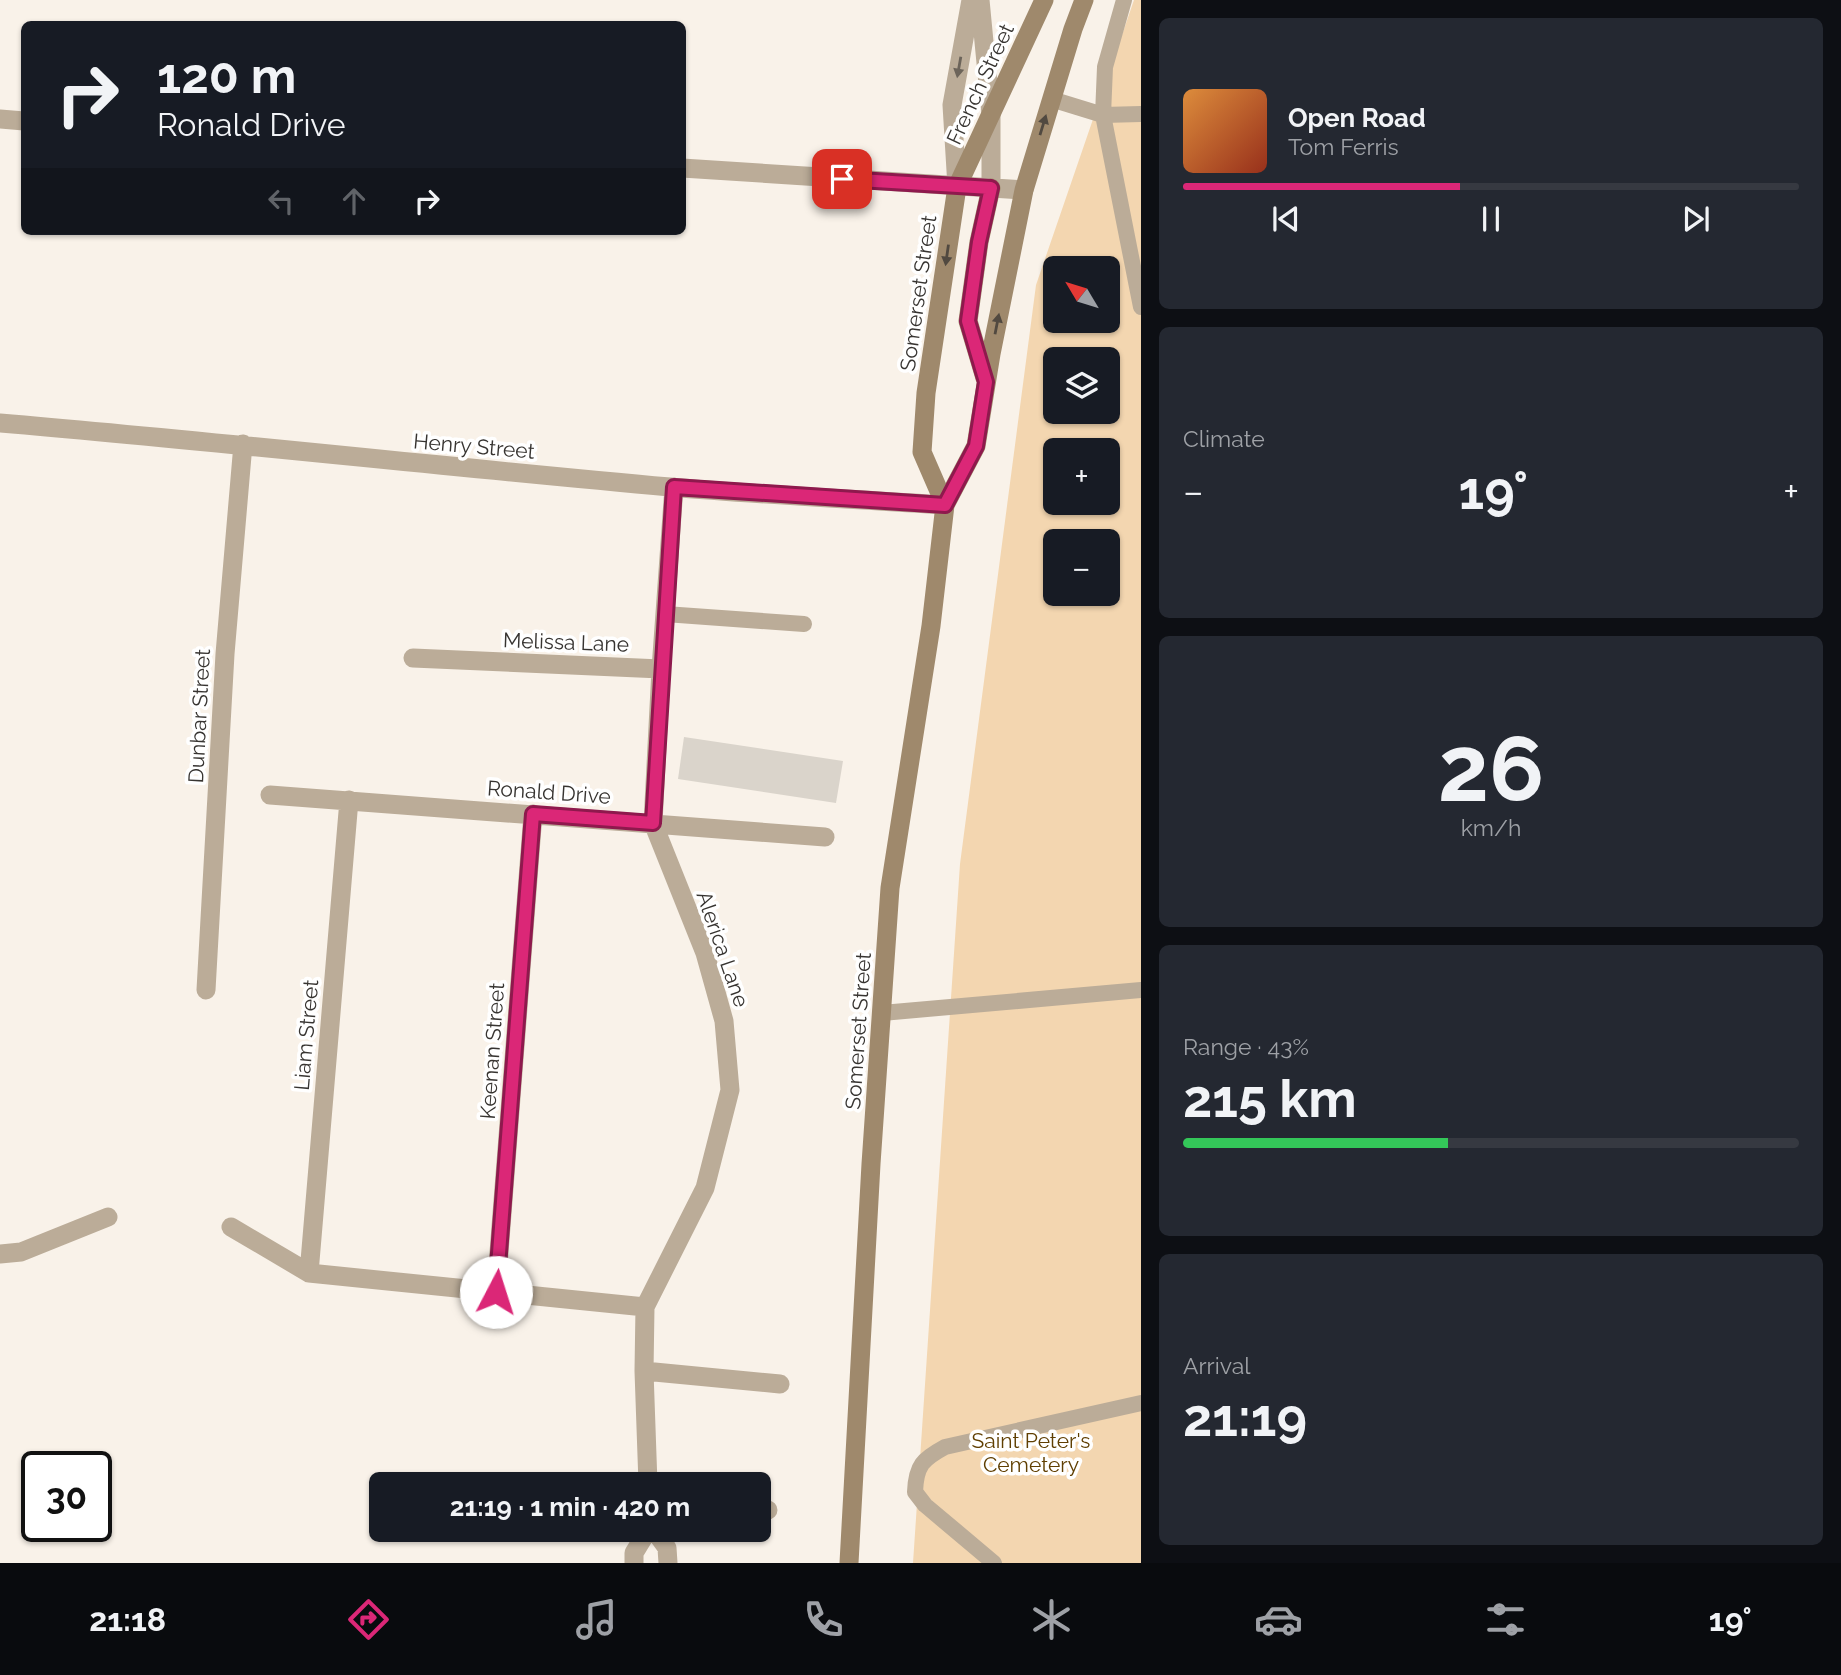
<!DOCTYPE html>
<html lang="en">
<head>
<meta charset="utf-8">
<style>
	body { margin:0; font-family:Raleway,sans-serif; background:#242831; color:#f1f3f6; height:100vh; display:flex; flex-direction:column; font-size:26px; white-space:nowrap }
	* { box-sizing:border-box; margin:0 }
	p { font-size:23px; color:#9ea1a6 }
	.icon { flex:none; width:38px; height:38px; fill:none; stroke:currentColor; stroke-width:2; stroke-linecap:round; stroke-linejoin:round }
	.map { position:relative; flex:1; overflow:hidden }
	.side { display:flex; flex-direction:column; gap:18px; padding:18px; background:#0d0f14; width:700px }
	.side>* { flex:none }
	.guide { position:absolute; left:21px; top:21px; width:665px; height:214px; border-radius:10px; box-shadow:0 2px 5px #0004; background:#171b24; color:#f1f3f6; overflow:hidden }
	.needle { width:46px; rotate:308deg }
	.buttons { position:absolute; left:1043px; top:256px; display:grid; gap:14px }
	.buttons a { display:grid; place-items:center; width:77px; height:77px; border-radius:10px; background:#171b24; box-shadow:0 2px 5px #0004; font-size:35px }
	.speed { position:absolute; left:21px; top:1451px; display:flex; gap:14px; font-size:35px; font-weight:700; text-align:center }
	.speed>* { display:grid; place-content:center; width:91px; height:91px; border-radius:50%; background:#171b24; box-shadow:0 2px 5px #0004; line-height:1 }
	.speed .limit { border:4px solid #111; border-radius:10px; background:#fff; color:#111 }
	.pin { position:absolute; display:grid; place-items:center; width:60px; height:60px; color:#fff; margin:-30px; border-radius:14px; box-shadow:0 4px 10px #0006 }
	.me { position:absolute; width:77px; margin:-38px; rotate:5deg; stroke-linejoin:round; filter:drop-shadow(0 0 5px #0008) }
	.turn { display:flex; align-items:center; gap:24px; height:147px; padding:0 21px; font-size:32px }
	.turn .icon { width:91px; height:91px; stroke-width:2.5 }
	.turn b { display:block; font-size:49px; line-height:60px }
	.lanes { display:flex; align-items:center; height:66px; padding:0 21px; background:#0003; justify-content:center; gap:35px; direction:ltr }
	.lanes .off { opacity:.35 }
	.big { font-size:52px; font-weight:700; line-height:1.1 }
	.side .tile { flex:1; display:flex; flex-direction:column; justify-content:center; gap:10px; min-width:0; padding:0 24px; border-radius:10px; background:#242831 }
	.side .dial { align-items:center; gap:0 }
	.dial b { font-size:91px; line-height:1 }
	.song { display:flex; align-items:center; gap:21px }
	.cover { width:84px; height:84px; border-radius:10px; background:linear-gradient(135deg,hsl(30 70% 55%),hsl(10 70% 35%)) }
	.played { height:7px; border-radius:4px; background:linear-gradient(90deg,#db2777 45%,#363941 45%) }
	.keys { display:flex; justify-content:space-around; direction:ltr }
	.heat { display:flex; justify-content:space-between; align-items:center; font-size:38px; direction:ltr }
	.charge { height:10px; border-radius:5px; background:linear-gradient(90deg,#34c759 43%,#363941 0) }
	.trip { position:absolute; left:369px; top:1472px; width:402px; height:70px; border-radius:10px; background:#171b24; box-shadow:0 2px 5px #0004; font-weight:700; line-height:70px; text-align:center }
	.tabs { display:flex; height:112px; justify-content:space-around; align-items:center; background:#090b0e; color:#9ea1a6 }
	.tabs .icon { width:49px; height:49px }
	.tabs .active { color:#db2777 }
	.tabs b { font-size:32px; color:#f1f3f6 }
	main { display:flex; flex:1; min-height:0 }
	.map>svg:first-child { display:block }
</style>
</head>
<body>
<main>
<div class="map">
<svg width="1141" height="1563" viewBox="0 0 1141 1563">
	<rect width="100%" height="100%" fill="#f9f2e9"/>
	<path fill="#f3d6b0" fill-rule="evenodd" d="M1134,0H1141V1563H913L960,864L1036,285ZM1055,268H1108V320H1055ZM1055,359H1108V411H1055ZM1055,450H1108V502H1055ZM1055,541H1108V593H1055Z"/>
	<path fill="#dad4cb" d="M684,737L843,761L836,803L678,779Z"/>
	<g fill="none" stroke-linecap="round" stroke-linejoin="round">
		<path stroke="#bbac98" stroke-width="16" d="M1124,0L1105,67L1103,115L1141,114
			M1051,99L1103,115L1141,307
			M665,614L804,624
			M882,1013L1141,990
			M994,1563L925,1505L915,1492C916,1465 923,1459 945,1447L1141,1403"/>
		<path stroke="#bbac98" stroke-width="19" d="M980,0L991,115V188
			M0,119L24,121
			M682,168L1024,190
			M957,187L952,105L971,0
			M0,423C224,442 446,467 670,487C761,495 853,499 945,505
			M413,658L661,669L674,487
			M270,795L825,837
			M206,990L225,654L243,444
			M231,1227L309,1273L645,1307
			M0,1254L21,1252L108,1217
			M309,1273L349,800
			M496,1291L533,814
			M644,1371L780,1384
			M648,1484L644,1371L645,1307L705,1188L730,1090L724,1021L705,953L653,823L661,669
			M760,1510H768
			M654,1530L667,1548L668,1563
			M634,1563V1553L648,1530"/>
		<path stroke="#9f896c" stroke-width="19" d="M985,378L968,321L979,242L991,188
			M945,505L922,452L926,393L957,187L1044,0
			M849,1563L871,1164L890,888L931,626L945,505L976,446L991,354L1024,190L1073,29L1084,0"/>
	</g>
	<defs><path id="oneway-solid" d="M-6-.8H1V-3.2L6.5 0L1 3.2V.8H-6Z" transform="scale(1.75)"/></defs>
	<use fill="#6c645a" href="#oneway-solid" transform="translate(959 67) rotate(100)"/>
	<g fill="#514940">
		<use href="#oneway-solid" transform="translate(1043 125) rotate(-73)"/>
		<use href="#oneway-solid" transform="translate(947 255) rotate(98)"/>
		<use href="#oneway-solid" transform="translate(997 324) rotate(-79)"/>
	</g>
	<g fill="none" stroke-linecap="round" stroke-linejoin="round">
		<g stroke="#8e194d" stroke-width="18">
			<path id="route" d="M496,1292L533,814L653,823L674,487L945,505L976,446L986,382L968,321L979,242L991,188L842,179"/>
		</g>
		<use href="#route" stroke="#db2777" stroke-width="12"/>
	</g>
	<g text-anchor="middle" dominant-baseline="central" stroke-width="7" stroke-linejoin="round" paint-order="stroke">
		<g font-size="21" fill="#373431" stroke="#fff">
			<text transform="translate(980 84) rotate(-65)">French Street</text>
			<text transform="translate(918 293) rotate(-82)">Somerset Street</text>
			<text transform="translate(474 446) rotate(5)">Henry Street</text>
			<text transform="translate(566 642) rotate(2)">Melissa Lane</text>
			<text transform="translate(199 716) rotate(-87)">Dunbar Street</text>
			<text transform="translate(549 792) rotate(4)">Ronald Drive</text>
			<text transform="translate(723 949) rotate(71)">Alerica Lane</text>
			<text transform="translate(858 1031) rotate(-86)">Somerset Street</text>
			<text transform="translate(306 1035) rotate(-85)">Liam Street</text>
			<text transform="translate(492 1051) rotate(-86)">Keenan Street</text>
		</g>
		<g font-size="21" fill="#603f02" stroke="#fff">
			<text x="1031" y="1440">Saint Peter's<tspan x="1031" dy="24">Cemetery</tspan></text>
		</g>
	</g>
</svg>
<div class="buttons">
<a><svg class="needle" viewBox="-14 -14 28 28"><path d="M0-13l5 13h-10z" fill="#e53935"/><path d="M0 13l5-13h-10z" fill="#9ea1a6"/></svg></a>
<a><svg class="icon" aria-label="layers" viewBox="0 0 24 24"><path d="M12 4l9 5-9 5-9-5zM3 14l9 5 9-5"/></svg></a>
<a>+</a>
<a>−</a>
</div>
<div class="speed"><div class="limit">30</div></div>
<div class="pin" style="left:842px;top:179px;background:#d93025"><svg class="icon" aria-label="arrive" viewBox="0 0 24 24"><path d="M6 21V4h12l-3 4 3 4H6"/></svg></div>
<svg class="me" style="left:496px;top:1292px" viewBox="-20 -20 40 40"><circle r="19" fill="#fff"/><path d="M0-13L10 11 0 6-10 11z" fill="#db2777"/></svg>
<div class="trip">21:19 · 1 min · 420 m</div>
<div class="guide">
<div class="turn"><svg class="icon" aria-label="right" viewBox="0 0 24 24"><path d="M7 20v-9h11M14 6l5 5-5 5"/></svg><div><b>120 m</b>Ronald Drive</div></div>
<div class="lanes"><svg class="icon off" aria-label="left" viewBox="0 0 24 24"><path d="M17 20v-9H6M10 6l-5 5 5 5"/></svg><svg class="icon off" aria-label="ahead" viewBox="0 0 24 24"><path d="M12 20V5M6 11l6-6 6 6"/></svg><svg class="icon" aria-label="right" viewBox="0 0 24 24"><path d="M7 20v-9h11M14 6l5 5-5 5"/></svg></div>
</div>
</div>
<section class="side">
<div class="tile">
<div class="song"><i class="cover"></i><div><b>Open Road</b><p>Tom Ferris</p></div></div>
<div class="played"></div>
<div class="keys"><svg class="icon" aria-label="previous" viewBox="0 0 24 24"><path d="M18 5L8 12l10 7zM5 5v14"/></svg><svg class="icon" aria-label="pause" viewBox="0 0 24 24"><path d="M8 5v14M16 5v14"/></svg><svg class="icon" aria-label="next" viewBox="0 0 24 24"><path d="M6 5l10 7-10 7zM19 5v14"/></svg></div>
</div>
<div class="tile"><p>Climate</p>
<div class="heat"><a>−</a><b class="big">19°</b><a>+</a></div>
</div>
<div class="tile dial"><b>26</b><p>km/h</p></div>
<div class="tile"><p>Range · 43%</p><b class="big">215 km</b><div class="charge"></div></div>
<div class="tile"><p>Arrival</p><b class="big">21:19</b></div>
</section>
</main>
<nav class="tabs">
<b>21:18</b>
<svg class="icon active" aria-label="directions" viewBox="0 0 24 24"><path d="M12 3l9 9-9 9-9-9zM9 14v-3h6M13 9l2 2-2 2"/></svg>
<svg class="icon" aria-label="music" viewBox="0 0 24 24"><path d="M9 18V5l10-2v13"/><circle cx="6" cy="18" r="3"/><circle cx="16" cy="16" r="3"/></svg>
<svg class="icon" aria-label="phone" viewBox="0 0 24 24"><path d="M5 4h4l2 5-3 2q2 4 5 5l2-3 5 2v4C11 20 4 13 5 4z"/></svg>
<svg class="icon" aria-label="climate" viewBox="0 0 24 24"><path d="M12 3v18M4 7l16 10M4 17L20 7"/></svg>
<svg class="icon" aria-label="car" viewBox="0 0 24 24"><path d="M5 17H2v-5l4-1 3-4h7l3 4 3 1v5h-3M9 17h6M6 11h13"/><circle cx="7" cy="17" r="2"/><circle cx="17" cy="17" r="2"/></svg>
<svg class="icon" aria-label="filters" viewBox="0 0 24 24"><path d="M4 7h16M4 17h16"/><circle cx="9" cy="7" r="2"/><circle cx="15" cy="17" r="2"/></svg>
<b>19°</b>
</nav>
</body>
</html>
